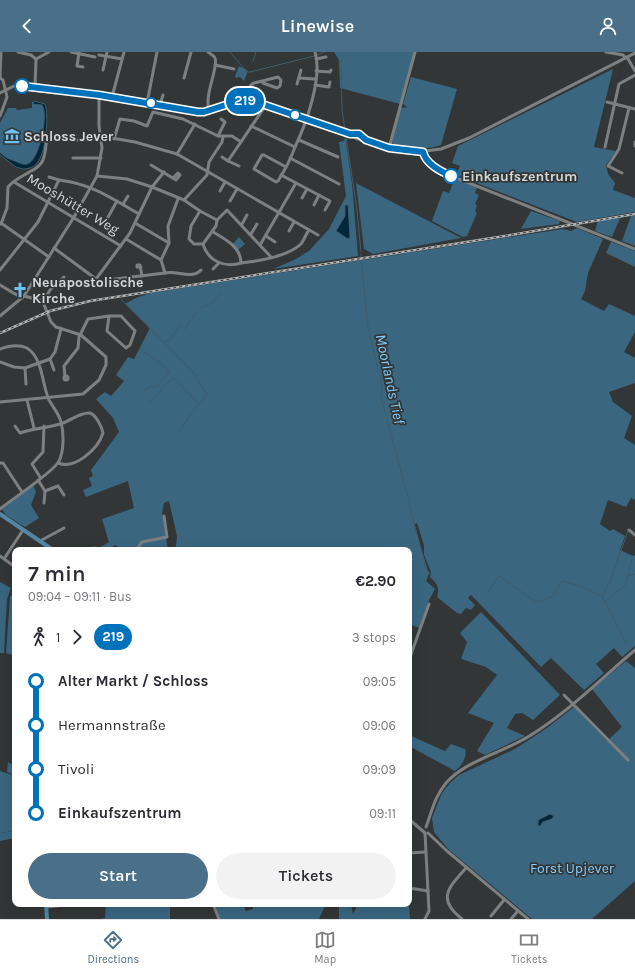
<!DOCTYPE html>
<meta charset="utf-8">
<style>
body{margin:0;font-family:Karla,sans-serif;background:#f2f2f3;color:#2b2b33;height:100vh;display:flex;flex-direction:column;font-size:15px;white-space:nowrap}
*{box-sizing:border-box;margin:0}
p{font-size:13px;color:#7c7c81}
.icon{flex:none;width:22px;height:22px;fill:none;stroke:currentColor;stroke-width:2;stroke-linecap:round;stroke-linejoin:round}
.map{position:relative;flex:1;overflow:hidden}
.details{position:absolute;left:12px;top:495px;width:400px;height:360px;display:flex;flex-direction:column;background:#fff;border-radius:8px;box-shadow:0 4px 16px #0002}
.details>*{flex:none}
.badge{padding:0 8px;border-radius:13px;font-size:14px;line-height:26px}
.map>.badge{position:absolute;translate:-50% -50%;box-shadow:0 0 0 2px #fff}
.legs{display:flex;align-items:center;gap:6px;height:44px;padding:0 16px;font-size:13px}
.legs p{margin-inline-start:auto}
.overview{display:flex;align-items:center;justify-content:space-between;height:68px;padding:0 16px}
h1{font-size:22px;font-weight:600;line-height:30px}
.primary-button{display:flex;gap:8px;margin-top:auto;padding:8px 16px}
.primary-button a{flex:1;height:46px;border-radius:24px;background:#496f89;color:#fff;font-size:16px;font-weight:600;line-height:46px;text-align:center}
.primary-button a+a{background:#f2f2f3;color:#2b2b33}
ul{padding:0 16px;list-style:none}
li{display:flex;align-items:center;gap:14px;height:44px;font-size:15px}
li i{display:grid;place-items:center;width:6px;height:100%;margin:0 5px;background:currentColor}
li i::after{content:'';width:10px;height:10px;margin:-5px;border:3px solid;border-radius:50%;background:#fff}
li p{margin-inline-start:auto}
li:first-child i{background:linear-gradient(#0000 50%,currentColor 0)}
li:last-child i{background:linear-gradient(currentColor 50%,#0000 0)}
header{display:flex;justify-content:space-between;align-items:center;height:52px;padding:0 16px;background:#496f89;color:#fff;font-size:18px;font-weight:600}
.tabs{display:flex;justify-content:space-around;align-items:center;height:56px;border-top:1px solid #e1e1e2;background:#fff;font-size:11px;color:#7c7c81}
.tabs a{display:grid;justify-items:center;gap:2px}
.tabs .current{color:#496f89}
.map>svg:first-child{display:block}
.green{fill:#3a6680}
.water{fill:#00273a;stroke:#405c69}
.lines{fill:none;stroke-linecap:round;stroke-linejoin:round}
.stream{stroke:#405c69;stroke-width:1}
.minor{stroke:#7d8081;stroke-width:3}
.major{stroke:#5287a3;stroke-width:4}
.rail-casing{stroke:#b1b3b4;stroke-width:2.5}
.rail{stroke:#333637;stroke-width:1;stroke-dasharray:3;stroke-linecap:butt}
.line-1-casing{stroke:#fff;stroke-width:9}
.line-1{stroke:#0072bc;stroke-width:6}
.stop-1-dot{fill:#fff;stroke:#0072bc;stroke-width:2}
.labels{text-anchor:middle;dominant-baseline:central;stroke-width:3.5;stroke-linejoin:round;paint-order:stroke}
.poi-label{font-size:14px;font-weight:bold;fill:#d5d7d8;stroke:#333637;text-anchor:start}
.stop-label{font-size:14px;font-weight:bold;fill:#d5d7d8;stroke:#333637;text-anchor:start}
.street-label{font-size:14px;fill:#d5d7d8;stroke:#333637}
.park-label{font-size:14px;fill:#82cffd;stroke:#333637}
.water-label{font-size:15px;font-style:italic;fill:#7fccfa;stroke:#333637}
</style>
<header><svg class="icon" aria-label="back" viewBox="0 0 24 24"><path d="M15 5l-7 7 7 7"/></svg>Linewise<svg class="icon" aria-label="person" viewBox="0 0 24 24"><circle cx="12" cy="8" r="4"/><path d="M4 21q1-7 8-7t8 7"/></svg></header>
<div class="map">
<svg width="635" height="867" viewBox="0 0 635 867">
<rect width="100%" height="100%" fill="#333637"/>
<g class="green">
<polygon points="334,0 415,0 400,52 340,36 339,8"/>
<polygon points="239,14 248,19 244,29 240,25 236,26 235,24"/>
<polygon points="613,17 594,95 616,99 606,113 608,122 615,131 613,138 635,146 635,160 577,170 456,123 460,114 452,111 458,94"/>
<path d="M411,25L457,37L441,93C430,97 402,100 393,92L392,89L401,56L407,55L403,52Z"/>
<polygon points="32,50 41,51 46,54 46,68 38,106 27,115 17,113 0,102 0,71 8,56 16,56 17,58 32,56"/>
<polygon points="345,83 352,132 358,204 273,217 294,208 309,199 329,177 346,144 339,90 344,89"/>
<polygon points="455,126 477,135 475,141 479,143 475,152 477,153 475,159 477,161 467,184 463,185 432,169 443,139 449,141"/>
<polygon points="356,131 461,186 373,202 364,197"/>
<polygon points="531,159 560,169 559,172 521,177"/>
<polygon points="631,164 635,164 635,194 622,189"/>
<polygon points="620,166 612,185 595,179 598,168"/>
<path d="M577,176L603,187L588,221L585,239L581,247L604,259L609,252L635,264V280L624,300L635,306V331L609,340L613,350L632,364L624,386L635,393V448L631,446L626,455L608,448L600,472L610,479L613,477L625,484L620,498L633,504L635,503V594L622,605L614,596L596,612L604,621L584,638L551,606L541,615L471,543L468,546L475,553L471,558L466,556L461,562L457,561L437,545C440,535 437,532 430,525L431,520L424,503V493L417,471L414,473L429,522L426,529L435,537L429,548L419,576L409,572V498H171L176,494L177,484L169,449L164,451L162,461L168,498H121L116,493L104,498H95L109,490L102,467L134,456L128,429L86,445L83,438L92,434L89,426L93,424L91,418L119,380L113,366L96,347L105,340L111,344L124,329L116,323L128,305L134,307L150,276L125,252L136,246L150,241L562,177L571,179Z"/>
<polygon points="239,185 245,192 238,198 233,192"/>
<polygon points="611,190 635,199 635,215 606,201"/>
<polygon points="33,433 36,440 31,453 39,466 25,475 6,463 1,456"/>
<polygon points="0,530 11,536 7,547 4,601 0,601"/>
<polygon points="13,537 15,537 15,604 6,601 10,545 14,541"/>
<polygon points="481,560 560,643 533,668 522,661 515,662 507,676 525,684 485,703 477,699 494,671 468,661 497,623 486,615 461,607 467,590 460,581"/>
<polygon points="626,609 635,616 635,829 592,867 532,867 448,797 434,780 432,766 442,741 450,731 459,723 515,697 547,676 574,655 607,689 622,675 592,637"/>
<path d="M411,684L445,699L451,692L465,697C468,704 461,715 455,719L409,694Z"/>
<polygon points="8,710 15,714 15,723 7,720"/>
<polygon points="0,719 15,724 15,779 0,781"/>
<polygon points="15,779 15,786 0,789 0,781"/>
<polygon points="106,852 170,852 170,867 100,867 105,866"/>
<polygon points="226,852 242,852 246,859 253,857 253,852 326,852 319,867 220,867 216,855"/>
<polygon points="339,852 351,852 353,862 358,852 404,852 409,854 410,867 339,867"/>
</g>
<g class="water">
<path d="M34,49L45,52C49,63 46,98 39,108C36,114 30,117 23,117L16,115L0,103V100C4,105 9,107 15,109C19,111 24,113 27,112C39,110 49,62 42,53L33,52Z"/>
<polygon points="345,153 348,153 350,186 348,187 336,179 345,164"/>
<polygon points="550,762 554,764 552,767 543,770 540,774 538,774 538,768"/>
</g>
<g class="lines">
<g class="stream">
<polyline points="230,0 247,20 250,20 314,4"/>
<polyline points="317,3 324,0"/>
<polyline points="341,8 342,58 357,158 361,200"/>
<polyline points="253,9 256,0"/>
<polyline points="361,202 361,205"/>
<polyline points="361,207 368,275 382,334 381,345 409,449"/>
<polyline points="121,247 193,320 207,343 193,359"/>
<polyline points="201,256 212,251 220,241"/>
<polyline points="165,290 170,288 180,273 185,277 198,258"/>
<polyline points="141,298 163,313 169,320 157,334 151,334 143,339"/>
<polyline points="149,351 173,325 197,350"/>
<polyline points="180,378 192,361"/>
<polyline points="409,452 426,516 430,522"/>
<polyline points="628,524 635,522"/>
<polyline points="489,539 499,524 536,550 552,545 562,529 580,534 602,544 627,593"/>
<polyline points="603,544 611,527 628,479"/>
<polyline points="605,550 625,533 632,507"/>
</g>
<g class="minor">
<polyline points="18,0 31,3 36,7"/>
<polyline points="71,0 95,5"/>
<path d="M208,0C210,2 214,3 215,6C219,15 204,42 209,58"/>
<polyline points="606,0 623,3 626,6"/>
<polyline points="79,1 77,14 83,15"/>
<polyline points="99,3 122,7"/>
<polyline points="627,5 635,19"/>
<polyline points="36,7 49,0"/>
<polyline points="316,7 326,5"/>
<polyline points="215,13 234,17"/>
<polyline points="103,18 107,0"/>
<polyline points="316,19 330,20 331,18"/>
<polyline points="0,26 3,28 7,45 0,64"/>
<polyline points="0,26 1,0"/>
<polyline points="184,26 191,0"/>
<polyline points="299,26 315,27"/>
<polyline points="297,32 301,18"/>
<polyline points="315,33 329,35 330,30"/>
<polyline points="35,35 36,7"/>
<polyline points="0,41 14,34 26,34 99,43 198,60 204,60 238,49 256,50 349,82 357,87 366,88"/>
<polyline points="112,45 124,0"/>
<path d="M248,49C249,42 247,34 254,31L278,25L281,28L280,34L277,36L263,31L262,29"/>
<polyline points="607,50 635,57"/>
<polyline points="147,51 157,0"/>
<polyline points="160,53 163,43"/>
<path d="M251,74L295,95C306,72 323,25 315,0"/>
<polyline points="352,82 359,82 366,88 389,96 418,100 441,97 469,86 635,1"/>
<polyline points="100,84 135,90 177,102 318,183"/>
<polyline points="218,84 225,70 221,67"/>
<polyline points="114,87 120,67 134,69 147,74 153,60 183,67 218,84 232,84 241,90"/>
<polyline points="299,88 338,105"/>
<polyline points="635,90 635,94"/>
<polyline points="605,95 619,32 635,23"/>
<polyline points="389,96 415,0"/>
<polyline points="423,100 433,114 444,121 635,197"/>
<polyline points="177,102 195,72"/>
<polyline points="222,105 228,109"/>
<polyline points="73,106 101,106"/>
<polyline points="290,106 339,132"/>
<polyline points="151,113 176,128 180,123 178,121 173,126"/>
<polyline points="239,114 228,109 266,53"/>
<path d="M286,115L264,103H262L254,117L276,130L278,129L285,117C289,110 292,103 295,95"/>
<polyline points="622,121 608,114 619,97 629,56"/>
<polyline points="281,123 330,149 325,158"/>
<polyline points="97,124 127,127 152,135 184,148 200,159 217,168"/>
<polyline points="49,125 59,128"/>
<polyline points="14,130 121,194"/>
<polyline points="220,139 225,130"/>
<polyline points="302,146 307,137"/>
<path d="M178,147L168,174L169,191L161,208L165,221C177,218 192,228 201,218"/>
<polyline points="184,148 207,123 209,110 222,90 223,85"/>
<polyline points="230,149 237,137"/>
<polyline points="123,152 128,144"/>
<polyline points="314,153 319,143"/>
<polyline points="200,159 191,174 189,187 194,192 203,192"/>
<polyline points="107,167 117,149"/>
<polyline points="217,168 227,158 271,205"/>
<polyline points="1,171 49,205"/>
<polyline points="135,171 169,191"/>
<path d="M1,172L7,156L8,135C17,123 38,120 43,108C46,101 46,91 47,83L76,88L101,87"/>
<polyline points="242,172 247,163"/>
<polyline points="289,179 294,170"/>
<path d="M213,180C225,187 241,195 241,211C224,216 208,209 203,192L216,174L217,168"/>
<polyline points="251,182 257,172"/>
<polyline points="266,184 275,190"/>
<polyline points="126,187 161,208"/>
<polyline points="260,193 296,131"/>
<polyline points="54,196 96,227 130,181 152,135 164,120"/>
<path d="M241,211C259,209 287,205 301,192C304,188 306,182 309,178"/>
<polyline points="141,215 137,215 137,213 140,213 142,224"/>
<polyline points="213,217 219,211"/>
<path d="M0,218L38,170L59,128C92,132 111,146 139,162"/>
<polyline points="115,227 165,221"/>
<polyline points="0,233 22,246"/>
<polyline points="24,244 40,248 43,250"/>
<polyline points="43,250 50,238 64,225"/>
<polyline points="0,264 24,244 74,165 97,124 102,96 99,74 99,43"/>
<path d="M0,297C8,294 18,292 27,296C43,306 42,333 49,348C53,355 59,362 61,370C64,381 64,399 59,409C55,419 11,448 0,457"/>
<polyline points="50,307 54,318"/>
<polyline points="0,310 14,315 25,316 50,307 55,300 61,277"/>
<polyline points="25,316 26,332"/>
<circle cx="66" cy="326" r="2"/>
<polyline points="65,325 64,314 78,296 79,285 88,267 109,264 107,279 126,296 130,293 135,279 121,264 109,264"/>
<polyline points="27,348 34,376"/>
<polyline points="0,350 83,342 99,328 106,313 106,305 81,283 56,275 51,270 43,250"/>
<path d="M15,374L20,381C34,376 50,376 63,371C71,368 81,360 90,361C96,363 102,375 103,381C98,397 75,418 58,411"/>
<polyline points="0,411 3,411 22,440"/>
<polyline points="40,425 32,412 43,400 44,374"/>
<polyline points="38,428 45,439 58,434 64,443"/>
<polyline points="44,451 45,439"/>
<polyline points="629,478 635,483"/>
<polyline points="40,489 64,476"/>
<polyline points="91,498 94,496"/>
<polyline points="136,498 142,490 167,485 164,464"/>
<polyline points="0,504 15,515"/>
<polyline points="4,507 23,478"/>
<polyline points="409,608 429,552"/>
<polyline points="564,643 628,708"/>
<polyline points="409,767 425,781"/>
<path d="M426,775C432,759 435,744 446,731C466,708 505,700 531,683C569,659 601,627 635,598"/>
<polyline points="425,781 429,859 425,867"/>
<polyline points="428,781 447,799 528,867"/>
<polyline points="409,801 425,800"/>
<polyline points="409,836 428,839"/>
<polyline points="213,852 219,867"/>
<polyline points="47,855 75,852"/>
<polyline points="491,864 504,848"/>
<path d="M462,867C436,847 449,835 466,816"/>
<polyline points="511,867 518,859"/>
</g>
<g class="major">
<polyline points="0,462 53,498"/>
<polyline points="46,852 47,867"/>
</g>
<defs>
<polyline id="rail" points="0,281 50,259 90,249 505,184 635,162"/>
</defs>
<use href="#rail" class="rail-casing"/>
<use href="#rail" class="rail"/>
</g>
<g class="lines">
<defs>
<path id="line-1" d="M22,34L99,43L198,60H204L238,49L256,50L350,82H359L366,88L389,96L423,100C426,112 440,119 451,124"/>
</defs>
<use href="#line-1" class="line-1-casing"/>
<use href="#line-1" class="line-1"/>
</g>
<defs>
<symbol id="museum-bare" viewBox="-9 -9 18 18"><path d="M0-6L6-3V-2H-6V-3ZM-5-1h2V3h-2ZM-1-1h2V3h-2ZM3-1h2V3H3ZM-6 4H6V6H-6Z" fill="#6ec2f3" stroke="#333637" stroke-width="2.5" paint-order="stroke"/></symbol>
<symbol id="church-bare" viewBox="-9 -9 18 18"><path d="M-1.2-6h2.4v3.5h3.3v2.4h-3.3V6h-2.4V-.1h-3.3v-2.4h3.3Z" fill="#6ec2f3" stroke="#333637" stroke-width="2.5" paint-order="stroke"/></symbol>
</defs>
<g fill-rule="evenodd">
<use href="#museum-bare" x="1" y="73" width="22" height="22"/>
<use href="#church-bare" x="9" y="227" width="22" height="22"/>
</g>
<g class="stop-1-dot">
<circle cx="22" cy="34" r="7"/>
<circle cx="151" cy="51" r="5"/>
<circle cx="295" cy="63" r="5"/>
<circle cx="451" cy="124" r="7"/>
</g>
<g class="labels">
<g class="poi-label">
<text x="24" y="84">Schloss Jever</text>
<text x="32" y="230">Neuapostolische<tspan x="32" dy="16">Kirche</tspan></text>
</g>
<g class="stop-label">
<text x="462" y="124">Einkaufszentrum</text>
</g>
<g class="street-label">
<text transform="translate(73 152) rotate(31)">Mooshütter Weg</text>
</g>
<g class="park-label">
<text x="572" y="816">Forst Upjever</text>
</g>
<g class="water-label">
<text transform="translate(390 327) rotate(78)">Moorlands Tief</text>
</g>
</g>
</svg>
<b class="badge" style="left:245px;top:49px;background:#0072bc;color:#fff">219</b>
<section class="details">
<div class="overview"><div><h1>7 min</h1><p>09:04 – 09:11 · Bus</p></div><b>€2.90</b></div>
<div class="legs"><svg class="icon" aria-label="walk" viewBox="0 0 24 24"><circle cx="13" cy="4" r="2"/><path d="M13 8l-2 6 4 7M11 14l-3 7M7 12l3-4h3l4 4"/></svg>1<svg class="icon" aria-label="forward" viewBox="0 0 24 24"><path d="M9 5l7 7-7 7"/></svg><b class="badge" style="background:#0072bc;color:#fff">219</b><p>3 stops</p></div>
<ul>
<li><i style="color:#0072bc"></i><b>Alter Markt / Schloss</b><p>09:05</p></li>
<li><i style="color:#0072bc"></i><span>Hermannstraße</span><p>09:06</p></li>
<li><i style="color:#0072bc"></i><span>Tivoli</span><p>09:09</p></li>
<li><i style="color:#0072bc"></i><b>Einkaufszentrum</b><p>09:11</p></li>
</ul>
<div class="primary-button"><a>Start</a><a>Tickets</a></div>
</section>
</div>
<nav class="tabs">
<a class="current"><svg class="icon" aria-label="directions" viewBox="0 0 24 24"><path d="M12 3l9 9-9 9-9-9zM9 14v-3h6M13 9l2 2-2 2"/></svg>Directions</a>
<a><svg class="icon" aria-label="map" viewBox="0 0 24 24"><path d="M3 6l6-2 6 2 6-2v14l-6 2-6-2-6 2zM9 4v14M15 6v14"/></svg>Map</a>
<a><svg class="icon" aria-label="tickets" viewBox="0 0 24 24"><path d="M3 7h18v10H3zM15 7v10"/></svg>Tickets</a>
</nav>
